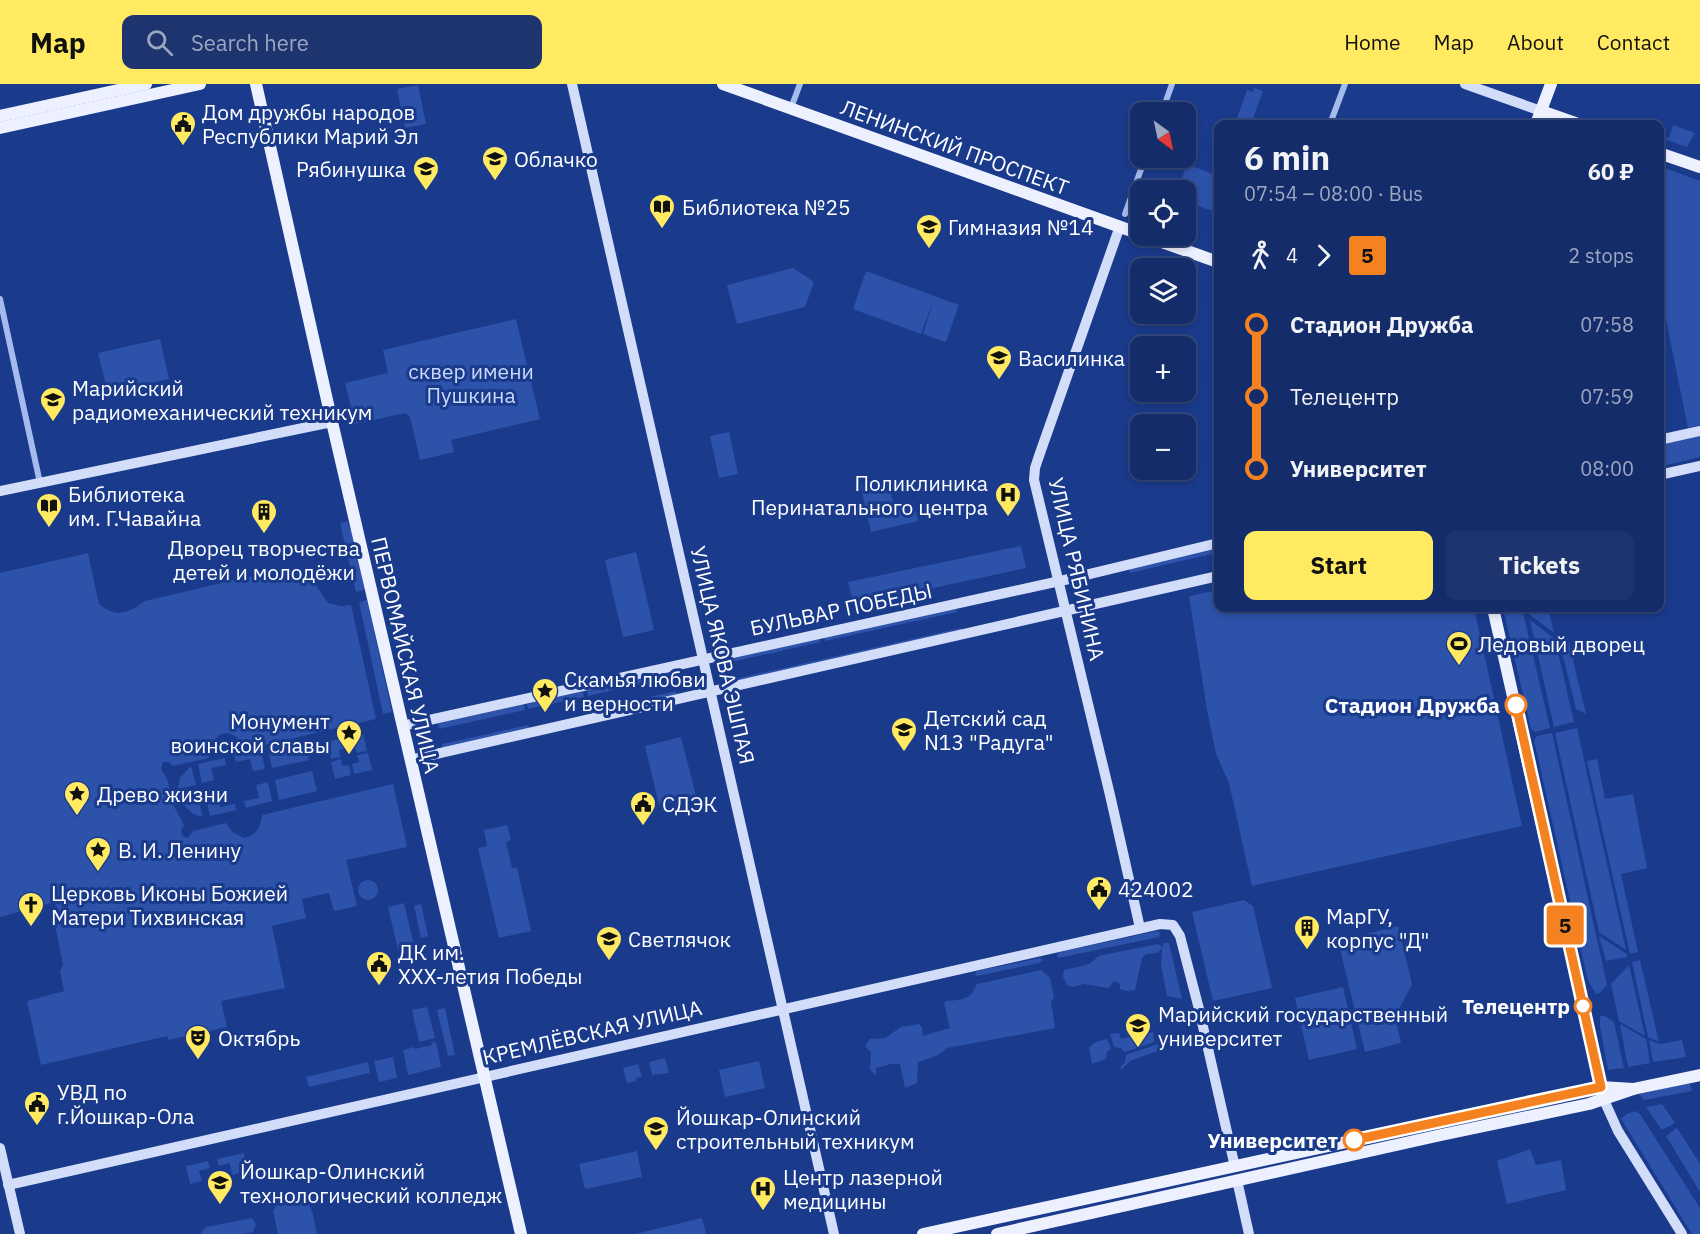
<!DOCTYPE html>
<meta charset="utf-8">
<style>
body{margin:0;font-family:"IBM Plex Sans",sans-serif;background:#1d346f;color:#f1f3f6;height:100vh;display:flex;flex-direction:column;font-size:22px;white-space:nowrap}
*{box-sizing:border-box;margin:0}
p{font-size:20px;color:#9da7c0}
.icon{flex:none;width:33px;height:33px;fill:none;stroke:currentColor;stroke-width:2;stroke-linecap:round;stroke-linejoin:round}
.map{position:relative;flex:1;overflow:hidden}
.panel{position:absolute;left:1214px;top:36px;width:450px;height:492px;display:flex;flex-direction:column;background:#142c69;border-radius:12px;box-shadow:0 3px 9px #0003,0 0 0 2px #33487d}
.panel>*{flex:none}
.badge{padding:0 12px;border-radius:4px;font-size:21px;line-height:39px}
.needle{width:39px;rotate:147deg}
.buttons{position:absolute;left:1130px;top:18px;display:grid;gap:12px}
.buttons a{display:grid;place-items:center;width:66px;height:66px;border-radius:12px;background:#142c69;box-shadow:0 3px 9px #0003,0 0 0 2px #33487d;font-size:30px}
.map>.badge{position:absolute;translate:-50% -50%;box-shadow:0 0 0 3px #fff}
.legs{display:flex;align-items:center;gap:9px;height:66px;padding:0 30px;font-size:20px}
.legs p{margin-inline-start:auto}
.summary{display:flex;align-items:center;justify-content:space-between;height:102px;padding:0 30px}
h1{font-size:33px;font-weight:700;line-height:45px}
.primary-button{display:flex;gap:12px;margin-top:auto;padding:12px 30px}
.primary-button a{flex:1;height:69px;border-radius:12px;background:#ffea62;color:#111;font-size:24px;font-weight:700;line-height:69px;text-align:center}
.primary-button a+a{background:#1d346f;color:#f1f3f6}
ul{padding:0 30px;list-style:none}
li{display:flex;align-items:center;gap:21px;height:72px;font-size:22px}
li i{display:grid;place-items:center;width:9px;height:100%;margin:0 8px;background:currentColor}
li i::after{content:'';width:15px;height:15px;margin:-8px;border:4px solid;border-radius:50%;background:#142c69}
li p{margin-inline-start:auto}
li:first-child i{background:linear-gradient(#0000 50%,currentColor 0)}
li:last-child i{background:linear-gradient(currentColor 50%,#0000 0)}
header{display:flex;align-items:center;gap:36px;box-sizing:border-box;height:84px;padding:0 30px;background:#ffea62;color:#111}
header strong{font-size:28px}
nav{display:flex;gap:33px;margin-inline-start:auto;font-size:21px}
.search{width:420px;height:54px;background:#1d346f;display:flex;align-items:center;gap:15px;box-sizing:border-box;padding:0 21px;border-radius:12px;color:#9da7c0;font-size:22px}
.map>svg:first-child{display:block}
.green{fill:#2d52aa}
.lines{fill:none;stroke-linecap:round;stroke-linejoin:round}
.street{stroke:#a5bbee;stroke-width:6}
.secondary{stroke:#d2ddfa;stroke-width:10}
.primary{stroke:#ecf0ff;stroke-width:12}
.line-1-casing{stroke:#fff;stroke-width:14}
.line-1{stroke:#f58220;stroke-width:9}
.stop-1-dot{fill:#fff;stroke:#f58220;stroke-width:3}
.labels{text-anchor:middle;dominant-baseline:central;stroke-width:6;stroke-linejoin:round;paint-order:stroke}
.poi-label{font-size:21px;fill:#fff;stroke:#1a3a8c;text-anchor:start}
.street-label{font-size:21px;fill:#fff;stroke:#1a3a8c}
.park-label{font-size:21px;fill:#cbd9fa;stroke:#1a3a8c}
.stop-label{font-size:21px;font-weight:bold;fill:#fff;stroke:#1a3a8c;text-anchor:end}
</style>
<header>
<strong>Map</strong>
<div class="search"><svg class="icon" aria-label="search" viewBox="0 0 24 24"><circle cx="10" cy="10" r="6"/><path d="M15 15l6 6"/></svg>Search here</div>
<nav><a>Home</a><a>Map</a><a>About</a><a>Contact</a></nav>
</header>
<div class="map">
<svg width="1700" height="1150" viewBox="0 0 1700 1150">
<rect width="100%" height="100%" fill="#1a3a8c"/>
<g class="green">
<polygon points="418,1 426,40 405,44 397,5"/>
<polygon points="1254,4 1263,7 1251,40 1235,40 1247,6 1253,8"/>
<polygon points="1673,41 1695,49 1687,63 1661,54 1662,52 1669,54"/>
<polygon points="1187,80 1218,92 1218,129 1185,117 1185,106 1178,106"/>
<polygon points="1659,82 1700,97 1700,341 1688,344 1662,216 1659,216"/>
<polygon points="793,184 814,198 805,223 737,240 727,201"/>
<polygon points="866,187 959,221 946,258 923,250 934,215 921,250 853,225"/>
<polygon points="516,235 540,335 451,356 454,368 420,376 410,333 405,329 355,340 345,299 388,289 383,266"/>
<polygon points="160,255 169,295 108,309 98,269"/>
<polygon points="729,348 738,390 719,394 710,352"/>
<polygon points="1700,351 1700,373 1659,383 1659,361"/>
<polygon points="887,393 894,422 913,418 918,437 871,448 860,399"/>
<polygon points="347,437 353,450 364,503 364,506 356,508 340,439"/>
<polygon points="1021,462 1026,484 854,521 848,498"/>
<polygon points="1215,464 1216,469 1130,489 1129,484"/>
<polygon points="636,468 654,546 623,553 605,476"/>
<path d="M88,469L99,520C117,534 127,530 145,517L273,487L287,494L308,490L328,519L341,522L351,521L376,635L247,665C230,640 213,645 209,674L173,682L169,678H163L161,686C172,697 168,711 175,724C178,731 182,735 184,742L181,746L182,752L188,754L193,747L226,739L232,748L244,754C257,751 260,744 262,731L393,700L407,763L346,776L357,822L334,827L329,809L302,815L306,834L272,842L285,904L221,917L227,943L169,956L167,952L41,981L27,917L64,907L60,888L63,880L55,841L62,838L55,818L0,833V489Z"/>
<polygon points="1218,506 1218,524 1474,524 1522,742 1252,802 1229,699 1216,670 1207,626 1189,512"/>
<polygon points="367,516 392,628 383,630 359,518"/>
<polygon points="956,524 957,528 825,557 824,553"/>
<polygon points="1503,524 1522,524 1550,644 1535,648 1531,645"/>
<polygon points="1527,524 1548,524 1554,549 1529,530"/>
<polygon points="1530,536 1555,555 1574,638 1554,643"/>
<polygon points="961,544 962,548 721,603 721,598"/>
<polygon points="820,554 821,558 718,581 717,577"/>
<polygon points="1568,555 1586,630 1576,625 1559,556"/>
<polygon points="670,588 672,593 588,612 587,606"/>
<polygon points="583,607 584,613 528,625 527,620"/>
<polygon points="676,607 677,613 593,632 591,626"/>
<polygon points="524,620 525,626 439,645 438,639"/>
<polygon points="528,641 530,646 443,666 442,660"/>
<polygon points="1577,644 1626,866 1599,848 1555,649"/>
<polygon points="1552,649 1607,901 1600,909 1596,910 1588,897 1534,656 1537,652"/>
<polygon points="363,650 367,667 357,669 355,662 349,663 346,654"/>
<polygon points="681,653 696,712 659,721 645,662"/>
<polygon points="344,654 346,664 339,666 340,673 331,675 327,658"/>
<polygon points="305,657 309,676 272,684 268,665"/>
<polygon points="261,666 265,685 253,687 250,675 236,678 234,672"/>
<polygon points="368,669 372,686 354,690 352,680 359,678 357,671"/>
<polygon points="225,674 226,681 211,684 214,696 202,699 198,680"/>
<polygon points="341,675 342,682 349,681 351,691 335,695 331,678"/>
<polygon points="1597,675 1605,715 1633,710 1647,784 1621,790 1638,868 1630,870 1587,677"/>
<polygon points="191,682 196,701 178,705 180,694"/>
<polygon points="312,687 317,707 279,716 275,696"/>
<polygon points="268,698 272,717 246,724 244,717 259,714 256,701"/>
<polygon points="217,710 220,723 235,720 236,726 210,732 205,712"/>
<polygon points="198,714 203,733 193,730 181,718"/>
<polygon points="507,741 511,756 506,758 512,784 517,783 531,847 499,854 478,764 487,762 484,746"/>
<circle cx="368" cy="806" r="10"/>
<polygon points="1244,816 1253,822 1272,904 1213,917 1192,828"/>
<polygon points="404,819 416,870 400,874 388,823"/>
<polygon points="421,820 428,852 421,854 414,822"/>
<polygon points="1398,842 1412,900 1395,933 1401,959 1365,968 1338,857"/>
<polygon points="1157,847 1160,849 1159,853 1058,874 1057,871 1060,868"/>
<polygon points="1599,852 1627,870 1627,873 1606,877"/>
<path d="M1163,859H1169L1182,915L1167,912L1161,880L1162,864L1158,869L1146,870L1142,874L1135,906L1126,907L1120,905V900L1114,897L1109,904L1084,900L1072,903L1067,901L1063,893L1064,886C1078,882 1088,884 1098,872L1158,860L1163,863Z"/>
<polygon points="1040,874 1043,876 1039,879 977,892 975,890 977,887"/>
<polygon points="1640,876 1659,958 1648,953 1632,878"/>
<polygon points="1629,881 1645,952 1619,937 1611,900"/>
<path d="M1041,886L1050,894L1054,914L1051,917L1055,944L947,964L938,971L918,978L917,999L905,1004L900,980H891L876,984V991L870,986L871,968L865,962L870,955L885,954L901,943L919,940L922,943L923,952L950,944L944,919L946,917C964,915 969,917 977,900Z"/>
<polygon points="1343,903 1357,965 1309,976 1295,914"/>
<polygon points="427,923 435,954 419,958 412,926"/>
<polygon points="445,924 455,971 448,972 437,926"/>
<polygon points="1600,932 1605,932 1614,938 1624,984 1608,986 1600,943"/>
<polygon points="1620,940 1646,955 1650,979 1628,983"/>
<polygon points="1153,948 1154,958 1125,968 1120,964 1114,963 1110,950 1119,949 1121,955"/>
<polygon points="1107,955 1111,964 1107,968 1106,975 1092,980 1089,963 1096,958"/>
<polygon points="1649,956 1660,960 1682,956 1686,973 1653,978"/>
<polygon points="436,958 441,983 408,991 403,966 413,963 415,965 432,961 431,959"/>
<polygon points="1158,960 1160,966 1130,977 1121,986 1121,982 1125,979 1126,971"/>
<polygon points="393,973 397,994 379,998 374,977"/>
<polygon points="665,974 669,989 652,991 649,978"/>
<polygon points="759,977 765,1004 725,1013 719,986"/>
<polygon points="368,978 370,989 309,1003 306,993"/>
<polygon points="638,980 642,993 636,994 636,997 627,999 623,984"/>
<polygon points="1690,999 1692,1007 1644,1016 1639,1010"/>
<polygon points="1662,1020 1675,1039 1662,1046 1646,1023"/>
<polygon points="1635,1027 1640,1030 1700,1124 1700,1150 1692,1150 1621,1035 1627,1030"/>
<polygon points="1677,1044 1700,1080 1700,1108 1666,1052"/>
<polygon points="1530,1065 1536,1081 1561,1076 1566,1106 1507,1120 1497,1077"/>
<polygon points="637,1067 642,1093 585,1105 579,1080"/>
<polygon points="244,1069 247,1087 232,1091 230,1079 219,1082 217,1075"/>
<polygon points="208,1077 210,1084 199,1087 202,1097 190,1100 186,1082"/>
<path d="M290,1112C313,1111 313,1132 317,1150H278L273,1127L279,1117Z"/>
<polygon points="252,1134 256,1140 253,1148 243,1150 200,1150 206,1143"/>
<polygon points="702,1134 706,1150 635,1150"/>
</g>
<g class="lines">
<g class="street">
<polyline points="791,24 800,0"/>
<polyline points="1162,28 1172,0"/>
<polyline points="1330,40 1345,0"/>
<polyline points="1125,130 1145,74"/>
<polyline points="0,215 40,399"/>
</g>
<g class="secondary">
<polyline points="572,0 834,1150"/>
<polyline points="1465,0 1541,27"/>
<polyline points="1120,142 1039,372 1035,384 1034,396 1110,711 1140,844"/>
<polyline points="1659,356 1700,347"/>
<polyline points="1659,391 1700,382"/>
<polyline points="0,407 332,338"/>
<polyline points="402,642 1069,495 1218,459"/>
<polyline points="410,676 1218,492"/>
<polyline points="1604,1016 1618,1047 1682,1150"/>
<polyline points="0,1064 20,1150"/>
<polyline points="1237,1096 1249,1150"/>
<polyline points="8,1101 1160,840 1173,841 1180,852 1199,925 1235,1083"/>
</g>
<g class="primary">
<polyline points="256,0 332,338 521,1150"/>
<polyline points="723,0 1140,150"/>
<polyline points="1541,27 1578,40"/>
<polyline points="0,32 146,0"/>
<polyline points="1536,40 1551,0"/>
<polyline points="0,44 200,0"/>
<polyline points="1659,69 1700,83"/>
<polyline points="1145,152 1218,178"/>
<polyline points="1493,524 1603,1011"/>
<polyline points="923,1150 1585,1006 1601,1003 1633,1005"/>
<polyline points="997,1150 1441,1051 1589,1020 1633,1005 1700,991"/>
</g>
</g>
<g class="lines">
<defs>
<polyline id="line-1" points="1354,1056 1601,1003 1516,621"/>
</defs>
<use href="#line-1" class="line-1-casing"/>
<use href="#line-1" class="line-1"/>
</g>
<defs>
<symbol id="civic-pin" viewBox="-11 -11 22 30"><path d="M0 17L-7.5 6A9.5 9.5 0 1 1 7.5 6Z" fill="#ffea62" stroke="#1a3a8c"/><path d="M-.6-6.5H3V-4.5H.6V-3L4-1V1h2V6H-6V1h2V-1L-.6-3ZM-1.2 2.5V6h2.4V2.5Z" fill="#111"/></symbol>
<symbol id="school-pin" viewBox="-11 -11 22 30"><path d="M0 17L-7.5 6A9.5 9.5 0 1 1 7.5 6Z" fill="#ffea62" stroke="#1a3a8c"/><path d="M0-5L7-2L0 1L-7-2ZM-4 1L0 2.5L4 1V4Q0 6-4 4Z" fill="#111"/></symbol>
<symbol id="library-pin" viewBox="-11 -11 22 30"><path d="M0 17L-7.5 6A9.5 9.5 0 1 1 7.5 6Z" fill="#ffea62" stroke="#1a3a8c"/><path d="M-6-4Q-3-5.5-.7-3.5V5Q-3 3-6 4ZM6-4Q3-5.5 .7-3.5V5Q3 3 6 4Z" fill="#111"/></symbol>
<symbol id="university-pin" viewBox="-11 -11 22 30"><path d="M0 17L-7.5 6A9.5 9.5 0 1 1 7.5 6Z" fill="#ffea62" stroke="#1a3a8c"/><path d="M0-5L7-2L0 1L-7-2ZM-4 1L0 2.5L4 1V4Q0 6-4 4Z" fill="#111"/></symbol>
<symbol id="hospital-pin" viewBox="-11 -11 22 30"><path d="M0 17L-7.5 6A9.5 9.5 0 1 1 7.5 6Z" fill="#ffea62" stroke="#1a3a8c"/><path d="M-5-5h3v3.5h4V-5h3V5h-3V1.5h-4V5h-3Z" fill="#111"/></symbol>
<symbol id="building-pin" viewBox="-11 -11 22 30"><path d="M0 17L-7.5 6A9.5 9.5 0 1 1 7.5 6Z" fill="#ffea62" stroke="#1a3a8c"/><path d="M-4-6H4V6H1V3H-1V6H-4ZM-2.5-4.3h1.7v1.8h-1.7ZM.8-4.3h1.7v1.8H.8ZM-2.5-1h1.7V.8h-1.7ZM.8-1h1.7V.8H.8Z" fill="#111"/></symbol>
<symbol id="stadium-pin" viewBox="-11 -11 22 30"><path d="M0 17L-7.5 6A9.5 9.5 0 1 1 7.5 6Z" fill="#ffea62" stroke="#1a3a8c"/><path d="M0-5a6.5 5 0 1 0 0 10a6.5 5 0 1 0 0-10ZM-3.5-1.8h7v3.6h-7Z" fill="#111"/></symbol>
<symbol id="sight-pin" viewBox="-11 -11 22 30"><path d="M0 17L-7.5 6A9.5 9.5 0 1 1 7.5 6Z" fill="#ffea62" stroke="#1a3a8c"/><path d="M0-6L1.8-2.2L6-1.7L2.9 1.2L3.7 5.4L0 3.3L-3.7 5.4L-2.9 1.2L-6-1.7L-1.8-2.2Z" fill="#111"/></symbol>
<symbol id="church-pin" viewBox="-11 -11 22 30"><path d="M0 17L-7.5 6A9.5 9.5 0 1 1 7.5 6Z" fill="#ffea62" stroke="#1a3a8c"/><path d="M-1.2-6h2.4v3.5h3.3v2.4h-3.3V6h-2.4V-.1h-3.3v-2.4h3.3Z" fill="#111"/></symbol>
<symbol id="theatre-pin" viewBox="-11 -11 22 30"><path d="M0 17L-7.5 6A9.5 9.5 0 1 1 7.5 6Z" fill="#ffea62" stroke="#1a3a8c"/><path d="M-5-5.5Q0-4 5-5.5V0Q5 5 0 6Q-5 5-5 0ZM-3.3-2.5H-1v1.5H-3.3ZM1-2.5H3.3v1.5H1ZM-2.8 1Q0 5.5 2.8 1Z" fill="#111"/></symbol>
</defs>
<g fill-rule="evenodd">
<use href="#civic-pin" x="168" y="25" width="30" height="40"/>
<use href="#school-pin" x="480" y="60" width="30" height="40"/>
<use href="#school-pin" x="411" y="70" width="30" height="40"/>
<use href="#library-pin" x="647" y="108" width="30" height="40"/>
<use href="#school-pin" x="914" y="128" width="30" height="40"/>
<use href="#school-pin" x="984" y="259" width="30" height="40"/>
<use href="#university-pin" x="38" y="301" width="30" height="40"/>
<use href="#hospital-pin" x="993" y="396" width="30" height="40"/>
<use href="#library-pin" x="34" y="407" width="30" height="40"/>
<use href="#building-pin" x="249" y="413" width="30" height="40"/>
<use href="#stadium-pin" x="1444" y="545" width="30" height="40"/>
<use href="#sight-pin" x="530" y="592" width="30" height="40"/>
<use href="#school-pin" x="889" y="631" width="30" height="40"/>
<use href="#sight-pin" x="334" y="634" width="30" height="40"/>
<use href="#sight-pin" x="62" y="695" width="30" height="40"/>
<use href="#civic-pin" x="628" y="705" width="30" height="40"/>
<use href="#sight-pin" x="83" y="751" width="30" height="40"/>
<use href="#civic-pin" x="1084" y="790" width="30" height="40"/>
<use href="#church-pin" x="16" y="806" width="30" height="40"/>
<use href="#building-pin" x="1292" y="829" width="30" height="40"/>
<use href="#school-pin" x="594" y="840" width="30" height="40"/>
<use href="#civic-pin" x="364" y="865" width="30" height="40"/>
<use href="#university-pin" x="1123" y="927" width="30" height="40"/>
<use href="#theatre-pin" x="183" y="939" width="30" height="40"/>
<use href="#civic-pin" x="22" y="1005" width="30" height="40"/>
<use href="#university-pin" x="641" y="1030" width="30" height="40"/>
<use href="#university-pin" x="205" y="1084" width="30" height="40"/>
<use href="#hospital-pin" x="748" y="1090" width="30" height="40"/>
</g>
<g class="stop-1-dot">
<circle cx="1516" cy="621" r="10"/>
<circle cx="1583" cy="922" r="8"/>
<circle cx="1354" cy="1056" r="10"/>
</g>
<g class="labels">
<g class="poi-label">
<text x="202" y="28">Дом дружбы народов<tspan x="202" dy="24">Республики Марий Эл</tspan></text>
<text x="514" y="75">Облачко</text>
<text x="406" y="85" text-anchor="end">Рябинушка</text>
<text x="682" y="123">Библиотека №25</text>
<text x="948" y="143">Гимназия №14</text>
<text x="1018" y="274">Василинка</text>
<text x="72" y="304">Марийский<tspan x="72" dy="24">радиомеханический техникум</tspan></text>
<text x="988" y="399" text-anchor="end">Поликлиника<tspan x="988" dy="24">Перинатального центра</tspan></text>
<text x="68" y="410">Библиотека<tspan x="68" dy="24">им. Г.Чавайна</tspan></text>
<text x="264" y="464" text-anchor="middle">Дворец творчества<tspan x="264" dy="24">детей и молодёжи</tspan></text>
<text x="1478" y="560">Ледовый дворец</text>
<text x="564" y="595">Скамья любви<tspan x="564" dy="24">и верности</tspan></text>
<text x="924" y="634">Детский сад<tspan x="924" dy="24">N13 "Радуга"</tspan></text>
<text x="330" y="637" text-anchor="end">Монумент<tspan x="330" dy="24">воинской славы</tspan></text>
<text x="97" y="710">Древо жизни</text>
<text x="662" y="720">СДЭК</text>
<text x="118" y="766">В. И. Ленину</text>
<text x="1118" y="805">424002</text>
<text x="51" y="809">Церковь Иконы Божией<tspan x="51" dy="24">Матери Тихвинская</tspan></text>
<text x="1326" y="832">МарГУ,<tspan x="1326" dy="24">корпус "Д"</tspan></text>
<text x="628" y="855">Светлячок</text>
<text x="398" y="868">ДК им.<tspan x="398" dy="24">ХХХ-летия Победы</tspan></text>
<text x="1158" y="930">Марийский государственный<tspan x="1158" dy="24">университет</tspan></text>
<text x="218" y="954">Октябрь</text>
<text x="57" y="1008">УВД по<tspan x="57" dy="24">г.Йошкар-Ола</tspan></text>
<text x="676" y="1033">Йошкар-Олинский<tspan x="676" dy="24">строительный техникум</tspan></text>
<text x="240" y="1087">Йошкар-Олинский<tspan x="240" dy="24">технологический колледж</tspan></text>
<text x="783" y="1093">Центр лазерной<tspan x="783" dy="24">медицины</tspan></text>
</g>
<g class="street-label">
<text transform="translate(955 63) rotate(20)">ЛЕНИНСКИЙ ПРОСПЕКТ</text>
<text transform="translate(1077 485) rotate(77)">УЛИЦА РЯБИНИНА</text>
<text transform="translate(841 525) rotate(-12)">БУЛЬВАР ПОБЕДЫ</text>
<text transform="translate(406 571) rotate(77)">ПЕРВОМАЙСКАЯ УЛИЦА</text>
<text transform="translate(723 571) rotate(77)">УЛИЦА ЯКОВА ЭШПАЯ</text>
<text transform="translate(592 948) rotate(-13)">КРЕМЛЁВСКАЯ УЛИЦА</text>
</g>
<g class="park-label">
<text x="471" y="287">сквер имени<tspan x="471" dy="24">Пушкина</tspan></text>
</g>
<g class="stop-label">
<text x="1500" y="621">Стадион Дружба</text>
<text x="1570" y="922">Телецентр</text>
<text x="1338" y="1056">Университет</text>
</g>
</g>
</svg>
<div class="buttons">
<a><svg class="needle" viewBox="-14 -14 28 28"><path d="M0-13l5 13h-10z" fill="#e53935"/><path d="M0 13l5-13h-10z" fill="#9da7c0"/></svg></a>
<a><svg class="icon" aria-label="locate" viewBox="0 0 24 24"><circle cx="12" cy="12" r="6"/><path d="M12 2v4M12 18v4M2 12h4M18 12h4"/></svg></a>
<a><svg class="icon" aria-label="layers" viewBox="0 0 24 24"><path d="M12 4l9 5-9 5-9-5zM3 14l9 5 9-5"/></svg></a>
<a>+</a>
<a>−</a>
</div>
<b class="badge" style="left:1565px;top:841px;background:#f58220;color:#111">5</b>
<section class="panel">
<div class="summary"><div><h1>6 min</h1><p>07:54 – 08:00 · Bus</p></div><b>60 ₽</b></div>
<div class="legs"><svg class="icon" aria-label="walk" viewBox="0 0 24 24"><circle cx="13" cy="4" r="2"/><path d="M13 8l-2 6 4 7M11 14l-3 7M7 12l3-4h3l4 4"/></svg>4<svg class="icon" aria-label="forward" viewBox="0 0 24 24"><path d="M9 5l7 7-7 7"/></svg><b class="badge" style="background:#f58220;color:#111">5</b><p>2 stops</p></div>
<ul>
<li><i style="color:#f58220"></i><b>Стадион Дружба</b><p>07:58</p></li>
<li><i style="color:#f58220"></i><span>Телецентр</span><p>07:59</p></li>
<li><i style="color:#f58220"></i><b>Университет</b><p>08:00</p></li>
</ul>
<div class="primary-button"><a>Start</a><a>Tickets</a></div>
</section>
</div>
